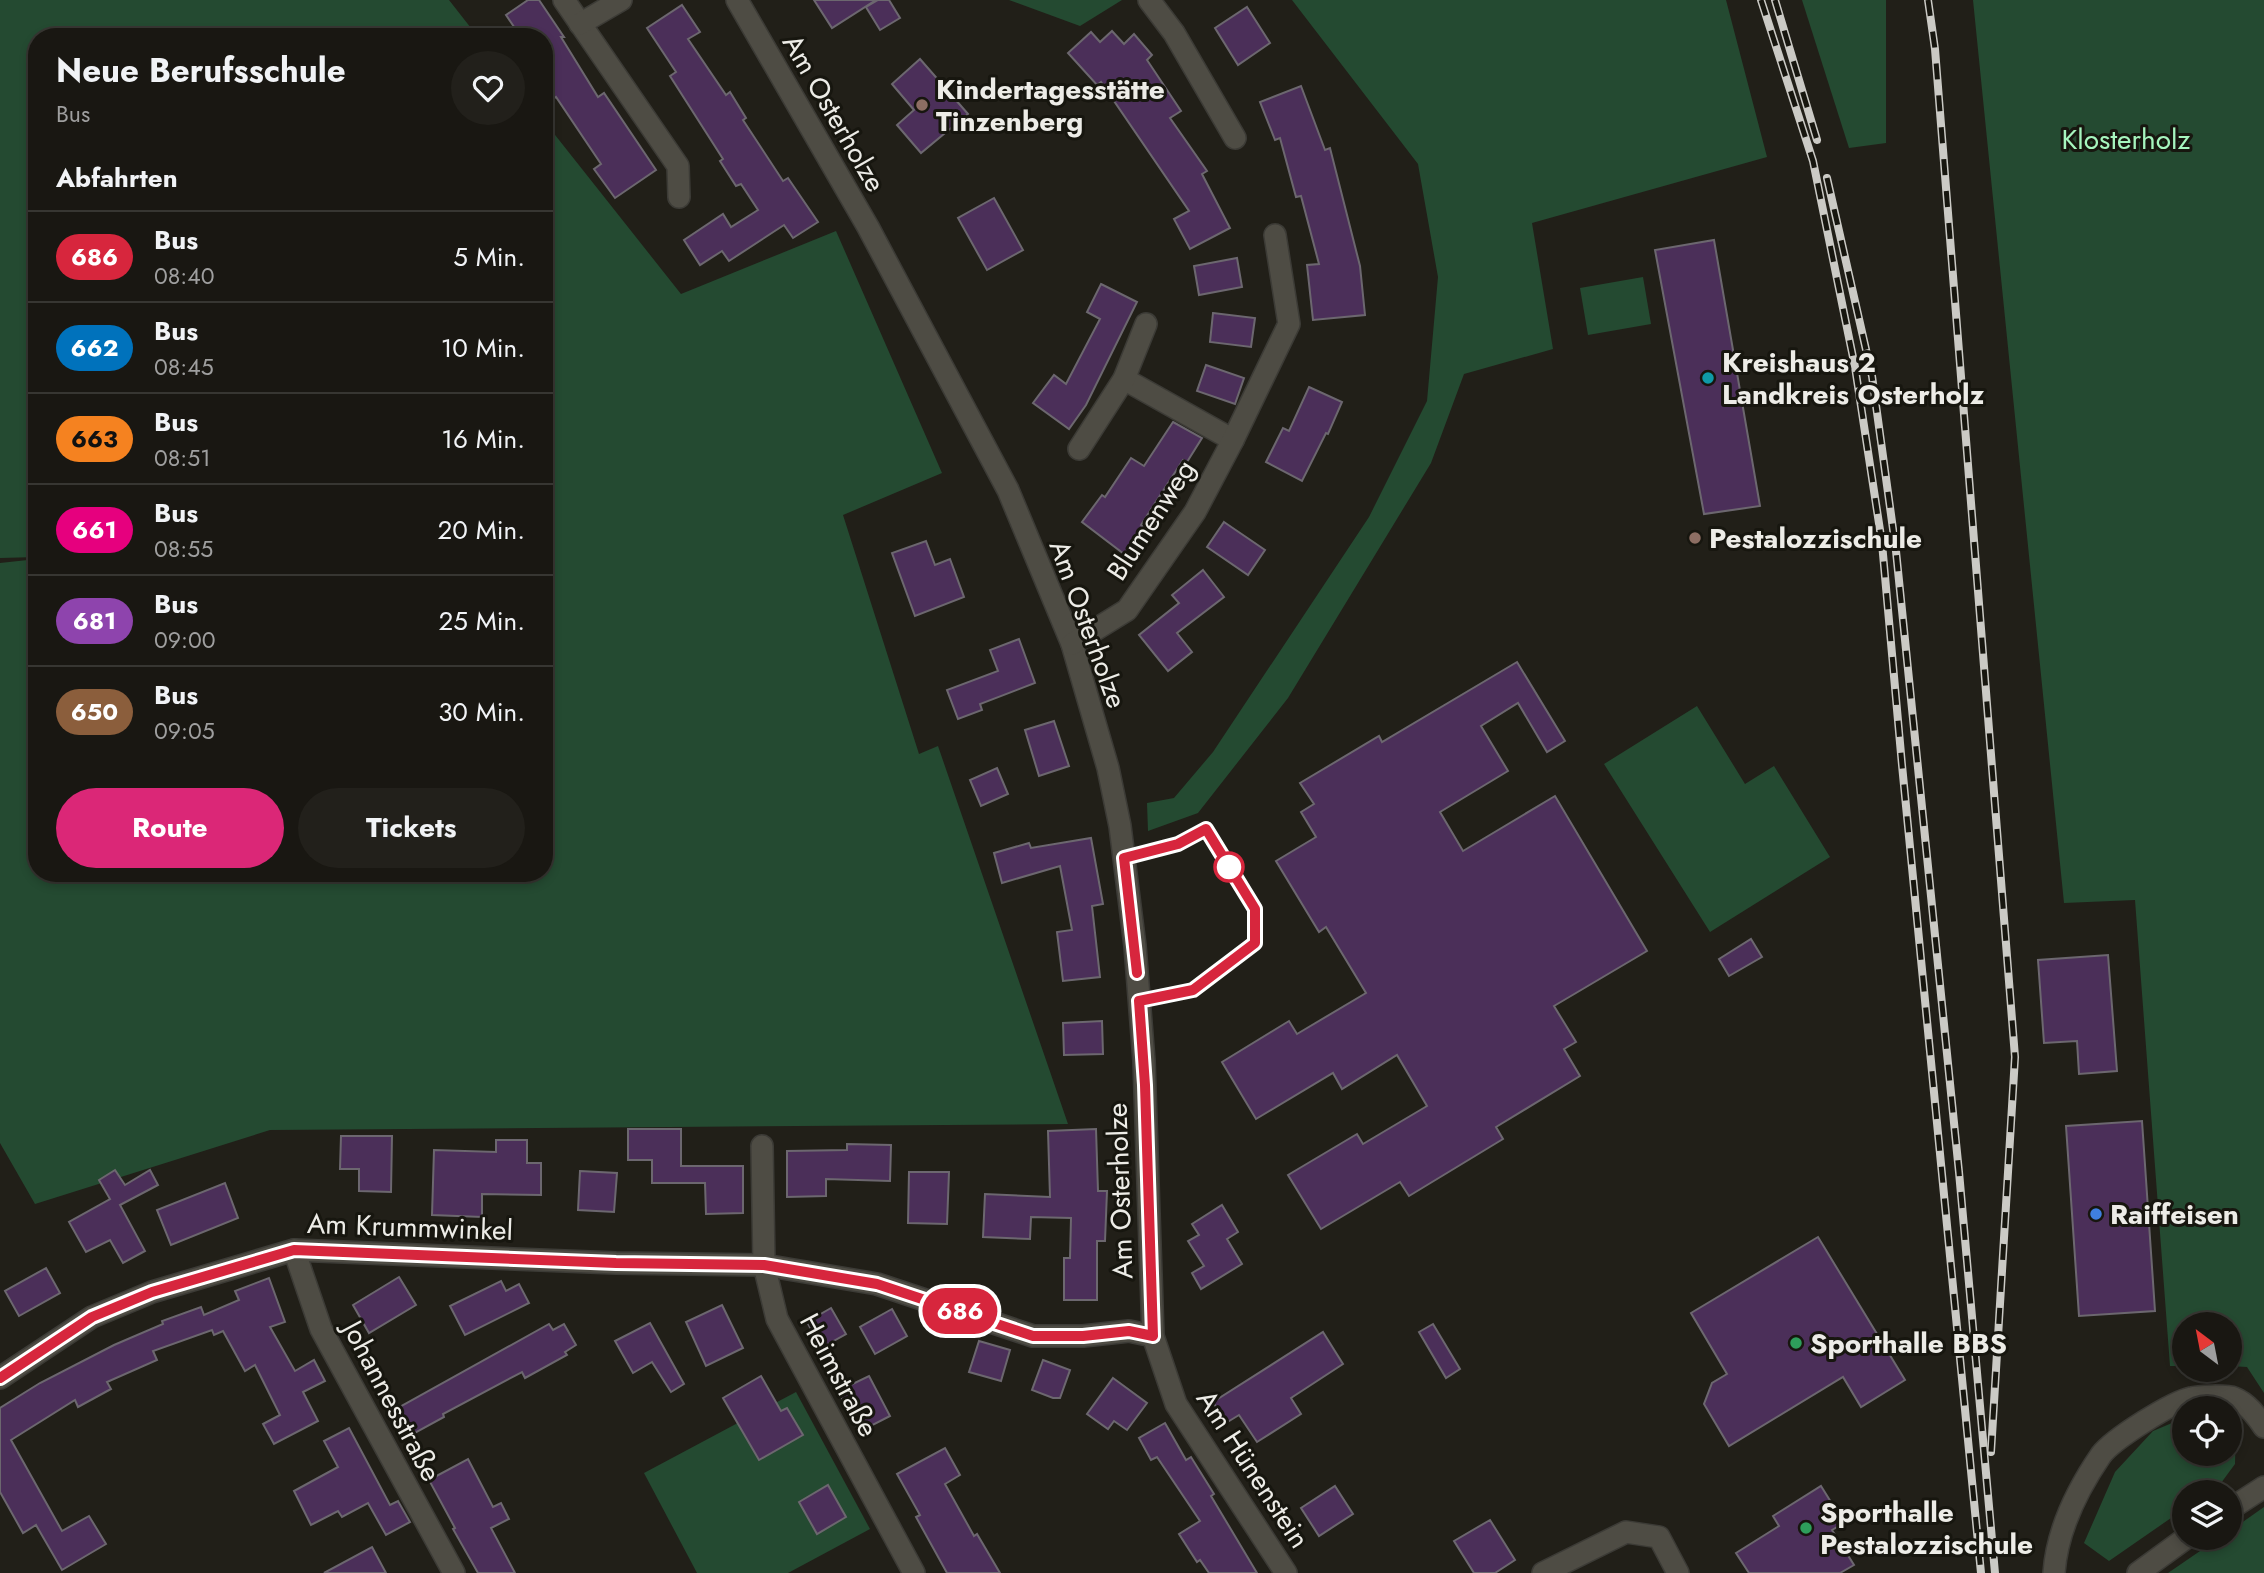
<!DOCTYPE html>
<html lang="de">
<meta charset="utf-8">
<style>
body{margin:0;font-family:Jost,sans-serif;background:#22201b;color:#f1f3f6;height:100vh;display:flex;flex-direction:column;font-size:26px;white-space:nowrap}
*{box-sizing:border-box;margin:0}
p{font-size:23px;color:#9f9f9f}
.icon{flex:none;width:38px;height:38px;fill:none;stroke:currentColor;stroke-width:2;stroke-linecap:round;stroke-linejoin:round}
.map{position:relative;flex:1;overflow:hidden}
.side{position:absolute;left:28px;top:28px;width:525px;height:854px;display:flex;flex-direction:column;background:#191712;border-radius:28px;box-shadow:0 4px 10px #0003,0 0 0 2px #373632}
.side>*{flex:none}
.badge{padding:0 14px;border-radius:23px;font-size:24px;line-height:46px}
.needle{width:46px;rotate:328deg}
.fabs{position:absolute;left:2172px;top:1312px;display:grid;gap:14px}
.fabs a{display:grid;place-items:center;width:70px;height:70px;border-radius:50%;background:#191712;box-shadow:0 4px 10px #0003,0 0 0 2px #373632;font-size:35px}
.map>.badge{position:absolute;translate:-50% -50%;box-shadow:0 0 0 4px #fff}
h2{padding:0 28px;font-size:26px;line-height:63px}
.round{display:grid;place-items:center;flex:none;width:74px;height:74px;border-radius:37px;background:#22201b}
.summary{display:flex;align-items:center;justify-content:space-between;height:119px;padding:0 28px}
h1{font-size:33px;font-weight:700;line-height:52px}
.primary-button{display:flex;gap:14px;margin-top:auto;padding:14px 28px}
.primary-button a{flex:1;height:80px;border-radius:42px;background:#db2777;color:#fff;font-size:28px;font-weight:700;line-height:80px;text-align:center}
.primary-button a+a{background:#22201b;color:#f1f3f6}
ul{padding:0;list-style:none}
li{display:flex;align-items:center;gap:21px;height:91px;padding:0 28px;border-top:2px solid #373632}
li div{flex:1}
li b{display:block;font-size:26px}
li em{font-style:normal}
li .badge{min-width:77px;font-weight:700;text-align:center}
.map>svg:first-child{display:block}
.green{fill:#244a31}
.building{fill:#4b2f59;stroke:#6c676f;stroke-width:2}
.lines{fill:none;stroke-linecap:round;stroke-linejoin:round}
.minor-casing{stroke:#3c3b36;stroke-width:24}
.minor{stroke:#4e4c44;stroke-width:21}
.rail-casing{stroke:#cbcac5;stroke-width:8}
.rail{stroke:#17160f;stroke-width:5;stroke-dasharray:16;stroke-linecap:butt}
.line-casing{stroke:#fff;stroke-width:16}
.line{stroke:#d7263d;stroke-width:10}
.education-dot{fill:#8d6e63;stroke:#17160f;stroke-width:2.5}
.culture-dot{fill:#0f9aa8;stroke:#17160f;stroke-width:2.5}
.stop-dot{fill:#fff;stroke:#d7263d;stroke-width:3.5}
.shop-dot{fill:#3f7fe0;stroke:#17160f;stroke-width:2.5}
.leisure-dot{fill:#2e9e5b;stroke:#17160f;stroke-width:2.5}
.labels{text-anchor:middle;dominant-baseline:central;stroke-width:6;stroke-linejoin:round;paint-order:stroke}
.poi-label{font-size:28px;font-weight:bold;fill:#edece7;stroke:#17160f;text-anchor:start}
.street-label{font-size:28px;fill:#edece7;stroke:#17160f}
.park-label{font-size:28px;fill:#a6f5be;stroke:#17160f}
</style>
<div class="map">
<svg width="2264" height="1573" viewBox="0 0 2264 1573">
<rect width="100%" height="100%" fill="#211f18"/>
<g class="green">
<polygon points="0,0 449,0 478,37 37,37 37,557 0,558"/>
<polygon points="1009,0 1122,0 1080,26"/>
<polygon points="1292,0 1726,0 1767,157 1532,223 1553,349 1464,374 1431,463 1288,698 1198,813 1148,831 1147,803 1174,798 1213,752 1369,517 1427,401 1438,277 1418,164"/>
<polygon points="1802,0 1886,0 1886,143 1849,148"/>
<polygon points="1973,0 2264,0 2264,1393 2247,1367 2230,1366 2230,1325 2184,1325 2184,1366 2170,1366 2135,900 2064,903"/>
<polygon points="544,121 681,294 836,231 942,473 843,515 919,754 938,746 1068,1124 270,1130 35,1204 0,1143 0,563 37,559 37,873 544,873"/>
<polygon points="1643,277 1651,324 1588,335 1580,288"/>
<polygon points="1697,706 1745,784 1774,766 1830,857 1710,932 1604,764"/>
<polygon points="796,1392 870,1529 788,1573 697,1573 644,1473"/>
<polygon points="2230,1414 2236,1422 2235,1464 2221,1483 2207,1493 2184,1493 2184,1509 2109,1561 2084,1543 2115,1472 2153,1431 2184,1418 2184,1454 2230,1454"/>
<polygon points="2264,1507 2264,1573 2168,1573 2219,1538 2230,1538 2230,1531"/>
</g>
<g class="building">
<polygon points="528,0 539,0 564,37 561,37 598,97 604,93 656,170 615,198 594,169 601,164 556,97 544,105 544,37 521,37 506,15"/>
<polygon points="814,0 876,0 832,28"/>
<polygon points="878,0 889,0 900,18 880,30 866,7"/>
<polygon points="682,5 700,32 688,39 726,95 730,92 746,118 743,120 783,181 788,178 818,222 793,238 784,225 729,261 722,251 700,265 684,240 723,214 731,227 758,210 741,184 736,186 720,161 723,159 670,76 676,72 647,28"/>
<polygon points="1247,7 1270,43 1238,65 1215,28"/>
<polygon points="1112,31 1124,44 1134,34 1152,55 1147,60 1181,111 1170,118 1207,171 1202,174 1230,228 1190,249 1174,219 1189,211 1101,82 1097,85 1068,53 1091,32 1100,42"/>
<polygon points="920,59 968,114 921,153 897,125 914,110 892,84"/>
<polygon points="1301,86 1325,150 1330,148 1360,266 1365,315 1313,320 1307,265 1319,264 1301,196 1296,197 1280,138 1275,140 1260,102"/>
<polygon points="994,198 1023,250 987,270 958,218"/>
<polygon points="1714,240 1760,506 1704,514 1655,250"/>
<polygon points="1237,258 1242,287 1199,295 1194,266"/>
<polygon points="1101,284 1137,302 1086,405 1069,429 1033,403 1054,375 1066,384 1100,319 1087,312"/>
<polygon points="1213,313 1255,318 1251,347 1210,342"/>
<polygon points="1206,365 1244,378 1235,404 1197,391"/>
<polygon points="1309,387 1342,402 1328,434 1326,433 1302,481 1266,462 1283,428 1289,431"/>
<polygon points="1173,422 1202,438 1187,462 1183,460 1141,525 1152,534 1132,560 1082,522 1102,495 1105,497 1131,458 1144,466"/>
<polygon points="1224,522 1265,550 1248,575 1207,547"/>
<polygon points="926,541 935,565 950,559 964,597 915,616 892,553"/>
<polygon points="1203,570 1224,597 1177,633 1192,652 1168,671 1139,635 1179,603 1172,595"/>
<polygon points="1019,639 1035,683 980,704 982,710 958,719 947,690 998,671 990,650"/>
<polygon points="1517,662 1565,741 1547,752 1518,703 1481,726 1508,771 1440,812 1463,851 1555,796 1647,951 1554,1006 1576,1042 1564,1049 1580,1076 1496,1127 1503,1139 1409,1196 1400,1182 1321,1229 1288,1175 1357,1134 1363,1144 1427,1106 1397,1055 1342,1089 1333,1073 1256,1119 1222,1062 1289,1021 1297,1034 1366,993 1326,927 1319,932 1276,861 1316,837 1301,812 1314,804 1300,783 1379,736 1382,742"/>
<polygon points="1054,721 1069,766 1039,776 1025,730"/>
<polygon points="997,768 1008,794 981,806 970,780"/>
<polygon points="1091,838 1103,904 1092,906 1100,977 1063,981 1057,932 1072,930 1060,866 1002,883 994,853 1029,843 1031,848"/>
<polygon points="1751,939 1762,957 1729,976 1719,959"/>
<polygon points="2108,955 2117,1071 2079,1074 2077,1041 2044,1043 2038,960"/>
<polygon points="1102,1021 1103,1054 1064,1055 1063,1023"/>
<polygon points="2142,1121 2155,1311 2079,1316 2066,1126"/>
<polygon points="628,1129 681,1129 681,1166 743,1166 743,1213 706,1214 705,1183 652,1183 652,1160 628,1160"/>
<polygon points="1096,1129 1098,1191 1107,1191 1105,1241 1097,1241 1097,1300 1064,1300 1064,1258 1070,1258 1071,1218 1031,1217 1030,1239 983,1237 985,1194 1050,1197 1048,1131"/>
<polygon points="341,1136 392,1136 391,1192 359,1191 359,1169 340,1169"/>
<polygon points="496,1140 527,1140 527,1163 541,1163 541,1195 482,1194 482,1217 432,1215 434,1150 496,1152"/>
<polygon points="847,1144 891,1145 890,1181 826,1179 826,1196 787,1197 787,1151 847,1150"/>
<polygon points="115,1170 125,1185 150,1170 158,1185 120,1205 145,1251 123,1263 110,1240 86,1252 69,1222 110,1199 99,1180"/>
<polygon points="580,1171 617,1173 614,1212 578,1210"/>
<polygon points="909,1172 949,1172 947,1224 908,1223"/>
<polygon points="225,1183 238,1218 171,1245 157,1210"/>
<polygon points="1222,1205 1238,1232 1227,1239 1242,1264 1201,1289 1192,1273 1204,1266 1188,1241 1199,1235 1192,1224"/>
<polygon points="1818,1237 1905,1380 1861,1407 1843,1377 1729,1446 1704,1404 1712,1383 1727,1374 1691,1313"/>
<polygon points="46,1268 60,1293 19,1316 5,1291"/>
<polygon points="399,1277 416,1305 369,1333 353,1305"/>
<polygon points="269,1278 285,1322 270,1327 295,1371 314,1360 325,1381 303,1392 318,1421 274,1444 263,1424 280,1415 255,1365 245,1371 223,1331 214,1335 212,1330 153,1351 157,1360 107,1382 111,1389 78,1407 75,1400 11,1440 62,1531 89,1516 106,1544 62,1570 36,1525 23,1533 0,1492 0,1408 40,1383 114,1345 163,1324 162,1321 201,1307 204,1315 239,1300 235,1291"/>
<polygon points="501,1281 506,1291 519,1284 529,1303 465,1335 450,1306"/>
<polygon points="722,1305 743,1348 706,1366 686,1322"/>
<polygon points="831,1308 846,1334 821,1348 807,1322"/>
<polygon points="892,1309 907,1336 875,1354 860,1327"/>
<polygon points="650,1323 684,1384 671,1392 652,1362 633,1373 615,1341"/>
<polygon points="549,1324 553,1330 564,1324 576,1345 565,1352 567,1355 525,1378 522,1372 443,1414 444,1417 413,1434 398,1408"/>
<polygon points="1433,1324 1460,1369 1446,1378 1419,1332"/>
<polygon points="1323,1332 1343,1364 1291,1398 1301,1414 1257,1442 1239,1415 1226,1423 1213,1402"/>
<polygon points="979,1341 1010,1350 1001,1381 969,1372"/>
<polygon points="1043,1360 1070,1370 1060,1398 1053,1398 1032,1390"/>
<polygon points="761,1376 781,1411 787,1408 803,1435 759,1460 723,1398"/>
<polygon points="869,1376 890,1416 859,1432 838,1391"/>
<polygon points="1113,1378 1147,1403 1127,1430 1114,1421 1108,1429 1087,1414"/>
<polygon points="1165,1423 1186,1460 1191,1457 1214,1494 1211,1496 1257,1573 1209,1573 1200,1560 1197,1562 1179,1534 1200,1521 1157,1457 1151,1460 1139,1438"/>
<polygon points="349,1428 390,1505 398,1501 410,1522 386,1535 368,1503 342,1517 338,1511 311,1525 294,1491 338,1467 324,1441"/>
<polygon points="945,1448 960,1475 945,1484 974,1536 977,1534 1000,1573 947,1573 916,1517 920,1515 897,1474"/>
<polygon points="468,1459 493,1507 501,1503 509,1519 491,1528 515,1573 478,1573 453,1529 455,1528 429,1480"/>
<polygon points="828,1485 846,1517 817,1534 799,1502"/>
<polygon points="1335,1486 1353,1514 1319,1536 1301,1508"/>
<polygon points="1821,1486 1844,1523 1832,1530 1854,1565 1840,1573 1749,1573 1736,1553 1779,1526 1773,1516"/>
<polygon points="1490,1520 1515,1560 1495,1573 1474,1573 1454,1541"/>
<polygon points="372,1547 386,1573 324,1573"/>
</g>
<g class="lines">
<defs>
<g id="minor">
<polyline points="564,0 678,166 679,197"/>
<polyline points="737,0 868,227 1008,490 1072,644 1108,768 1120,826 1135,946 1144,1061 1153,1336 1176,1404 1286,1573"/>
<polyline points="1149,0 1174,33 1235,138"/>
<polyline points="580,24 621,0"/>
<polyline points="1124,379 1233,440"/>
<polyline points="1079,449 1124,379 1146,324"/>
<polyline points="1072,644 1127,610 1195,512 1233,440 1289,324 1275,235"/>
<polyline points="762,1146 764,1265 777,1319 914,1573"/>
<polyline points="294,1250 321,1329 454,1573"/>
<polyline points="0,1378 92,1317 152,1292 294,1250 616,1263 764,1265 877,1284 1033,1336 1083,1336 1129,1331 1153,1336"/>
<polyline points="2230,1509 2264,1487"/>
<polyline points="1543,1573 1626,1532 1659,1537 1678,1573"/>
<path d="M2054,1573C2057,1530 2077,1490 2101,1455C2113,1439 2172,1402 2191,1398C2198,1396 2227,1395 2234,1398C2247,1403 2256,1415 2264,1427"/>
<polyline points="2138,1573 2186,1538"/>
</g>
</defs>
<use href="#minor" class="minor-casing"/>
<use href="#minor" class="minor"/>
<defs>
<g id="rail">
<polyline points="1761,0 1813,161 1855,367 1882,543 1902,765 1981,1573"/>
<polyline points="1775,0 1817,140"/>
<polyline points="1928,0 1935,49 2015,1057 1991,1452"/>
<polyline points="1827,178 1872,376 1896,551 1959,1172 1995,1573"/>
</g>
</defs>
<use href="#rail" class="rail-casing"/>
<use href="#rail" class="rail"/>
</g>
<g class="lines">
<defs>
<polyline id="line" points="0,1378 92,1317 152,1292 294,1250 616,1263 764,1265 877,1284 1033,1336 1083,1336 1129,1331 1153,1336 1145,1085 1139,1001 1193,990 1255,943 1255,909 1206,829 1178,844 1124,858 1137,973"/>
</defs>
<use href="#line" class="line-casing"/>
<use href="#line" class="line"/>
</g>
<g class="education-dot">
<circle cx="922" cy="105" r="7"/>
<circle cx="1695" cy="538" r="7"/>
</g>
<circle class="culture-dot" cx="1708" cy="378" r="7"/>
<circle class="stop-dot" cx="1229" cy="867" r="14"/>
<circle class="shop-dot" cx="2096" cy="1214" r="7"/>
<g class="leisure-dot">
<circle cx="1796" cy="1343" r="7"/>
<circle cx="1806" cy="1528" r="7"/>
</g>
<g class="labels">
<g class="poi-label">
<text x="936" y="89">Kindertagesstätte<tspan x="936" dy="32">Tinzenberg</tspan></text>
<text x="1722" y="362">Kreishaus 2<tspan x="1722" dy="32">Landkreis Osterholz</tspan></text>
<text x="1709" y="538">Pestalozzischule</text>
<text x="2110" y="1214">Raiffeisen</text>
<text x="1810" y="1343">Sporthalle BBS</text>
<text x="1820" y="1512">Sporthalle<tspan x="1820" dy="32">Pestalozzischule</tspan></text>
</g>
<g class="street-label">
<text transform="translate(834 113) rotate(60)">Am Osterholze</text>
<text transform="translate(1151 520) rotate(-57)">Blumenweg</text>
<text transform="translate(1088 624) rotate(70)">Am Osterholze</text>
<text transform="translate(1120 1191) rotate(-92)">Am Osterholze</text>
<text transform="translate(410 1227) rotate(2)">Am Krummwinkel</text>
<text transform="translate(839 1375) rotate(62)">Heimstraße</text>
<text transform="translate(392 1401) rotate(62)">Johannesstraße</text>
<text transform="translate(1253 1469) rotate(57)">Am Hünenstein</text>
</g>
<g class="park-label">
<text x="2126" y="139">Klosterholz</text>
</g>
</g>
</svg>
<div class="fabs">
<a><svg class="needle" viewBox="-14 -14 28 28"><path d="M0-13l5 13h-10z" fill="#e53935"/><path d="M0 13l5-13h-10z" fill="#9f9f9f"/></svg></a>
<a><svg class="icon" aria-label="locate" viewBox="0 0 24 24"><circle cx="12" cy="12" r="6"/><path d="M12 2v4M12 18v4M2 12h4M18 12h4"/></svg></a>
<a><svg class="icon" aria-label="layers" viewBox="0 0 24 24"><path d="M12 4l9 5-9 5-9-5zM3 14l9 5 9-5"/></svg></a>
</div>
<b class="badge" style="left:960px;top:1311px;background:#d7263d;color:#fff">686</b>
<section class="side">
<div class="summary"><div><h1>Neue Berufsschule</h1><p>Bus</p></div><a class="round"><svg class="icon" aria-label="heart" viewBox="0 0 24 24"><path d="M12 20l-8-8c-3-5 5-10 8-4 3-6 11-1 8 4z"/></svg></a></div>
<h2>Abfahrten</h2>
<ul>
<li><span class="badge" style="background:#d7263d;color:#fff">686</span><div><b>Bus</b><p>08:40</p></div><em>5 Min.</em></li>
<li><span class="badge" style="background:#0072bc;color:#fff">662</span><div><b>Bus</b><p>08:45</p></div><em>10 Min.</em></li>
<li><span class="badge" style="background:#f58220;color:#111">663</span><div><b>Bus</b><p>08:51</p></div><em>16 Min.</em></li>
<li><span class="badge" style="background:#e6007e;color:#fff">661</span><div><b>Bus</b><p>08:55</p></div><em>20 Min.</em></li>
<li><span class="badge" style="background:#8e44ad;color:#fff">681</span><div><b>Bus</b><p>09:00</p></div><em>25 Min.</em></li>
<li><span class="badge" style="background:#8b5e3c;color:#fff">650</span><div><b>Bus</b><p>09:05</p></div><em>30 Min.</em></li>
</ul>
<div class="primary-button"><a>Route</a><a>Tickets</a></div>
</section>
</div>
